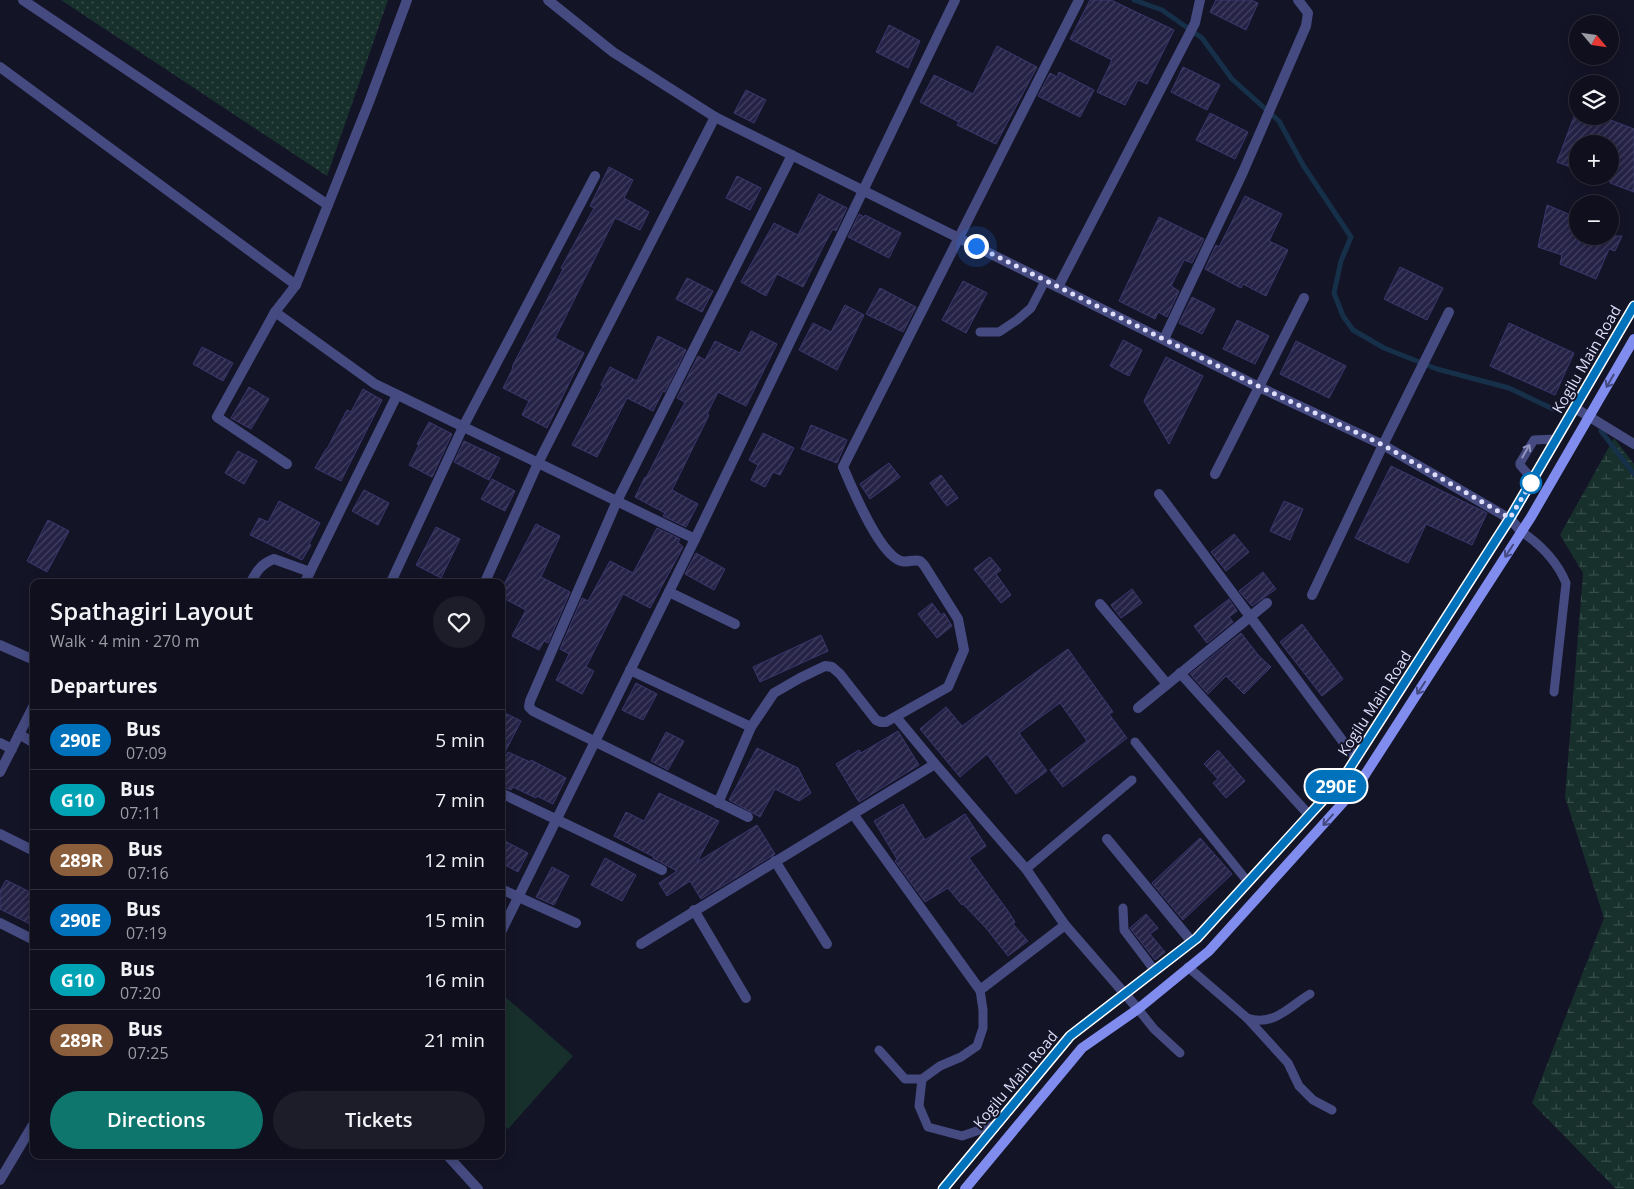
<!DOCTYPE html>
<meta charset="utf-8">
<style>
body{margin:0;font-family:"Open Sans",sans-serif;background:#1d1d2a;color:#f1f3f6;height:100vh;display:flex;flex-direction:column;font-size:19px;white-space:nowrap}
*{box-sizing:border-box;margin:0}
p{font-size:16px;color:#9b9ca4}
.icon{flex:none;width:28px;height:28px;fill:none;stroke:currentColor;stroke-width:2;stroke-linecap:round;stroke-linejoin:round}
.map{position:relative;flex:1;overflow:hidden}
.details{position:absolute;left:30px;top:579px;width:475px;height:580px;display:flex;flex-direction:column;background:#0f0f1d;border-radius:10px;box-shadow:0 2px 12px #0003,0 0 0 1px #2f2f3b}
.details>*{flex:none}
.badge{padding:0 10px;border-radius:16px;font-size:18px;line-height:32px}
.needle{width:32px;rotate:119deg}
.controls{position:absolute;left:1569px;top:15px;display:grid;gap:10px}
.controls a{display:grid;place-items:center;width:50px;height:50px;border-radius:50%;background:#0f0f1d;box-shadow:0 2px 12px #0003,0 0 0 1px #2f2f3b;font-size:25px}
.you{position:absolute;width:25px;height:25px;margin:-12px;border:4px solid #fff;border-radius:50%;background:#1a73e8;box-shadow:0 0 0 8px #1a73e833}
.map>.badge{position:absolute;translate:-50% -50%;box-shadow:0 0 0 2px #fff}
h2{padding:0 20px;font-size:19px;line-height:45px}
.round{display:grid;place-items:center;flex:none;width:52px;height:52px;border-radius:26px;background:#1d1d2a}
.overview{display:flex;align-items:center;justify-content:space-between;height:85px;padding:0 20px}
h1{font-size:24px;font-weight:600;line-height:38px}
.cta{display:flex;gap:10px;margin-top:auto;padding:10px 20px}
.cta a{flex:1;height:58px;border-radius:30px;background:#0f766e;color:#fff;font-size:20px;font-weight:600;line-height:58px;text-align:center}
.cta a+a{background:#1d1d2a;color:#f1f3f6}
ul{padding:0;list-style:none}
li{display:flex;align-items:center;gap:15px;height:60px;padding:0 20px;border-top:1px solid #2f2f3b}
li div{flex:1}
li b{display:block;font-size:19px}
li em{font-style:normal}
li .badge{min-width:55px;font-weight:700;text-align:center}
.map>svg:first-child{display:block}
.grass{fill:url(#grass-dots)}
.wetland{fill:url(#wetland-marsh)}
.green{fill:#17302c}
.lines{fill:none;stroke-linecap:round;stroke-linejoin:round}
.stream{stroke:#163049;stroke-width:5}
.building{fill:url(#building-hatch);stroke:#3b376f}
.service{stroke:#454a80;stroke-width:9}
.minor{stroke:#454a80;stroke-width:10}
.secondary{stroke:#818dee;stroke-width:10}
.oneway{stroke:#454a81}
.oneway2{stroke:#9294be}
.line-casing{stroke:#fff;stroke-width:11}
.line{stroke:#0072bc;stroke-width:8}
.walk{stroke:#dedefb;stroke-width:5;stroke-dasharray:0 9}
.stop-dot{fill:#fff;stroke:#0072bc;stroke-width:2.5}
.labels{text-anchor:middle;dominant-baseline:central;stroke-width:4;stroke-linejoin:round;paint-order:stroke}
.street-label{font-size:15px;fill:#dedefb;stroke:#141427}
</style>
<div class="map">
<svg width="1634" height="1189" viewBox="0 0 1634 1189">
<defs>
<pattern id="grass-dots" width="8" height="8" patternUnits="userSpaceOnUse" patternTransform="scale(1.25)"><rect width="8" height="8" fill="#17302c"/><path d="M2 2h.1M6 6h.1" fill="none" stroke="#384e4c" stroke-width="1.8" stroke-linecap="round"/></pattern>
<pattern id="wetland-marsh" width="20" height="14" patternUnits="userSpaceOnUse" patternTransform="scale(1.25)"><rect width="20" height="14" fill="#17302c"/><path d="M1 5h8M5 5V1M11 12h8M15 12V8" fill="none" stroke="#384e4c"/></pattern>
<pattern id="building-hatch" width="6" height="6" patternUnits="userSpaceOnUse" patternTransform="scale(1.25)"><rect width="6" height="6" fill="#252246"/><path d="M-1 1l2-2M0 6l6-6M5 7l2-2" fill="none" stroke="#444262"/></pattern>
</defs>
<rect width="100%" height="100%" fill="#141427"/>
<polygon class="grass" points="61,0 388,0 327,176"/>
<polygon class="wetland" points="1614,438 1634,464 1634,1189 1616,1189 1532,1103 1604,918 1565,797 1583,573 1560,535"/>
<polygon class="green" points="501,993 573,1056 508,1129 501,1123"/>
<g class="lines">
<g class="stream">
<polyline points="1134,0 1162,10 1202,38 1232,79 1279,121 1303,165 1351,237 1341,261 1334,293 1343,316 1353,330 1384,348 1437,369 1509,388 1553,409"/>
<polyline points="1601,431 1634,474"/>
</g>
</g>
<g class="building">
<polygon points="1090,0 1111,0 1174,30 1147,84 1138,80 1125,105 1097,92 1112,60 1070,39"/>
<polygon points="1216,0 1251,0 1258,3 1246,30 1210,12"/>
<polygon points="889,25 920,41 908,68 876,52"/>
<polygon points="997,46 1037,67 996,144 957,125 959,122 920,102 934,75 973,94"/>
<polygon points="1183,67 1220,85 1207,110 1171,92"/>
<polygon points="1059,72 1094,90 1080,117 1038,96 1050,73 1057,77"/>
<polygon points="746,90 766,100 754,123 734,113"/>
<polygon points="1576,111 1578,116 1600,116 1634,129 1634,192 1610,183 1610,144 1578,144 1578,170 1557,162"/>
<polygon points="1210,113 1248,132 1235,159 1196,140"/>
<polygon points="609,167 633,180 624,198 649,212 640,230 615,218 555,338 584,353 547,428 522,415 529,401 503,388 513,368 512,367 563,269 561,268 594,208 590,206"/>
<polygon points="737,176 761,188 750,210 726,198"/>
<polygon points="819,194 847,208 836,231 833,229 824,245 803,287 777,274 766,296 741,282 774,223 798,235"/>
<polygon points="1245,196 1282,214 1269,241 1288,250 1266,296 1243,284 1241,288 1205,269 1216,245 1219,247"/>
<polygon points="1547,205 1578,218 1578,245 1580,239 1578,239 1578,236 1622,236 1615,251 1609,249 1596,279 1560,264 1562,255 1538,247"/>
<polygon points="859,214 864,217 865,215 901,233 889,258 848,237"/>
<polygon points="1159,217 1204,239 1192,263 1184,260 1171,286 1179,291 1167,317 1158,312 1155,319 1119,301"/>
<polygon points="1400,267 1443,288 1427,320 1384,299"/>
<polygon points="687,278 713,291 702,312 676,299"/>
<polygon points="963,281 987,293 966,333 942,320"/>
<polygon points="880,288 916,307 903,332 866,314"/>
<polygon points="1192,297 1215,309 1202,334 1179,323"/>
<polygon points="845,305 864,315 837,370 799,350 813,323 831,332"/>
<polygon points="1237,320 1269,336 1255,364 1223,349"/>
<polygon points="1509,323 1574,353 1555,395 1490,366"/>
<polygon points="751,331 777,344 746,406 718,392 707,414 709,415 672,490 698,504 686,527 663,516 665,513 663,512 635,497 645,477 646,478 685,402 677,398 698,356 705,360 715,341 740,353"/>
<polygon points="658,336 686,350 665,392 663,391 653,411 627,398 597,457 572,445 603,386 601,385 610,367 637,381"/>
<polygon points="1123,340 1142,350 1129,376 1110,366"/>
<polygon points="1296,341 1346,366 1329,398 1280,374"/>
<polygon points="202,347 233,363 223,381 193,364"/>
<polygon points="1166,357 1203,376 1169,444 1144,401"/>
<polygon points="249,387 269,399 251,429 231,418"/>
<polygon points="363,389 382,400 341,481 315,468 326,449 327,449 347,410 351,412"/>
<polygon points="429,422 452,434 432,477 409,465 419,445 417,444"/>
<polygon points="811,425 847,440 837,463 801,449"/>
<polygon points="763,433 794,448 780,475 773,472 765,487 751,480 758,465 749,460"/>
<polygon points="464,441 500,458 489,480 454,462"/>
<polygon points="238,451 257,461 244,484 225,473"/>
<polygon points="889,463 900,477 870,499 860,484"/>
<polygon points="1391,466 1487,513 1472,545 1426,524 1408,563 1355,538"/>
<polygon points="941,475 958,498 947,506 930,483"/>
<polygon points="492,479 515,491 505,511 481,499"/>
<polygon points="364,490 389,503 378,525 352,511"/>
<polygon points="279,501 320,523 309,544 311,545 302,560 250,535 259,518 268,522"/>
<polygon points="1284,501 1303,509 1290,540 1270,531"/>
<polygon points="48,520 69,531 47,572 27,561"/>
<polygon points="536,524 560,536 541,577 570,592 548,643 544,641 539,650 512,636 526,610 501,597 501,590"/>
<polygon points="436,527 460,539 441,578 416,565"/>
<polygon points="657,528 680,539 678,542 683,547 650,608 623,594 586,667 594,671 582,694 556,680 569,654 560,649 582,598 588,601 610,561 633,573"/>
<polygon points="1234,534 1249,552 1226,571 1211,552"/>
<polygon points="696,553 725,569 714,590 685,574"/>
<polygon points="990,557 1001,570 996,574 1011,595 1001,603 974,569"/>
<polygon points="1263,572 1276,589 1252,606 1239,591"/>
<polygon points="1132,589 1142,603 1121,618 1111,605"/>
<polygon points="1229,599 1237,611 1229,617 1233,622 1207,643 1194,626"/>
<polygon points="932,603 941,615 944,613 952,626 937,638 918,614"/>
<polygon points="1302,624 1343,679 1322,696 1280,642"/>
<polygon points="1241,633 1259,656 1271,667 1244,694 1226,676 1208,694 1190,674"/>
<polygon points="821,635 828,651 760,682 753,667"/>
<polygon points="1068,649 1113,712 1109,714 1127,738 1063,787 1050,770 1087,741 1060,703 1019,733 1047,771 1016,794 987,754 960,777 920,729 946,707 962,726"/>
<polygon points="636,683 657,694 643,720 622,710"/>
<polygon points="501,711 521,721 501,760"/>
<polygon points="898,731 919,765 859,802 836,764 859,750 861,753"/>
<polygon points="666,732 684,741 668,770 651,761"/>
<polygon points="757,748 798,768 811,793 799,801 775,789 760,817 729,800"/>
<polygon points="1218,750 1245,781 1226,798 1213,783 1218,779 1204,764"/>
<polygon points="508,752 530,762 531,760 566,778 553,804 537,796 536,798 513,787 511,790 501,786 501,766"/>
<polygon points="659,793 719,821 697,862 757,825 775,854 701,899 690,881 667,896 659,883 677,871 653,858 654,857 614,836 626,812 644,821"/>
<polygon points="903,804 925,840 965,814 986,846 969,858 1008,911 1015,922 1013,924 1028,941 1008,956 986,928 963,904 962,905 948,888 925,902 895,861 897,859 874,821"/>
<polygon points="1200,838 1232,874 1183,920 1152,883"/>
<polygon points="501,839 528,853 518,872 501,863"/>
<polygon points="605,858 636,875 622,901 591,885"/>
<polygon points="552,867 569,876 554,905 536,897"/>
<polygon points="6,880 34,894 34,926 0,909 0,891"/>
<polygon points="1146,914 1158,928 1150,934 1165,952 1155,960 1130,928"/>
</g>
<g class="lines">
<g class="service">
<polyline points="980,332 999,332 1017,320 1031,308 1045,281"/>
<polyline points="1533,480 1520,465 1520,463 1534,440 1556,439"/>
<path d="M1522,532C1541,545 1557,561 1566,583L1554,692"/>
<polyline points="1135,742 1248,882"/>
<polyline points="1026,869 1132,780"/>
<polyline points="1123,908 1124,930 1155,971"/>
<polyline points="1188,967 1247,1018 1288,1063 1299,1086 1313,1100 1332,1110"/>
<polyline points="1138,1009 1154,1029 1180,1053"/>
<path d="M1247,1018C1274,1027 1288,1007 1310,994"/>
<polyline points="879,1050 905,1079 922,1079 940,1066 961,1057 977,1046 983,1028 983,1010 980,990"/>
<polyline points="922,1079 919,1106 928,1127 962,1136 997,1124"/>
</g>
<g class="minor">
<polyline points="23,0 328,205"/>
<polyline points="407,0 369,102 296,285 275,312 375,384 695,539 955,0"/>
<polyline points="548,0 613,52 715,117"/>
<polyline points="0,67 296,285"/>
<polyline points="1058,287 1195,23 1200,0"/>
<polyline points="275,312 217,417 287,464"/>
<polyline points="1164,339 1243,172 1306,26 1308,13 1298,0"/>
<polyline points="1575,408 1634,444"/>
<polyline points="1215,474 1304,298"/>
<polyline points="1159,494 1356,759"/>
<path d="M251,582C257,571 261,564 274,559L310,572"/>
<polyline points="305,582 397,395"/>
<polyline points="391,582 463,427 595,176"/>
<polyline points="485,582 538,463 715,117 1259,387 1383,445 1510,519 1522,532"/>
<polyline points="669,592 735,624"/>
<polyline points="1312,595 1383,445 1449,312"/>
<polyline points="1100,604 1167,684"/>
<polyline points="0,645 34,660"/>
<polyline points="630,670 751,727"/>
<polyline points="1180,673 1309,815"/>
<polyline points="1138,708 1267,603"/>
<polyline points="896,717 935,764"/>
<polyline points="19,734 34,743"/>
<polyline points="0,743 12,749"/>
<polyline points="0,772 34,705"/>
<polyline points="501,793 662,870"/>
<path d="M718,803L751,727L774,693L800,678L825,666L832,667L840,674L876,720L881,722H886L948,687L964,650L958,619L924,565L920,561C913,559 907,563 901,561C879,554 852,488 843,467L1079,0"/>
<polyline points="853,814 980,990 1065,925 1138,1009"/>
<polyline points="748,817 533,711 529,707 530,701 617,501 792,155"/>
<polyline points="0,834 34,851"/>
<polyline points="1107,839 1192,942"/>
<polyline points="775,861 827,944"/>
<polyline points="501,889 576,923"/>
<polyline points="694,910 746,998"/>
<polyline points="0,923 34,940"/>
<polyline points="501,932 695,539"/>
<polyline points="641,944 935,764 1026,869 1065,925"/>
<polyline points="447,1155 478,1189"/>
<polyline points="0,1180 34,1123"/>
</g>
<g class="secondary">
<polyline points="943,1189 1070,1036 1197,938 1344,777 1510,519 1634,306"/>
<polyline points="965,1189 1082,1048 1138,1009 1209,951 1357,787 1531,517 1634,339"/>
</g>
</g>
<defs><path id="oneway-shaft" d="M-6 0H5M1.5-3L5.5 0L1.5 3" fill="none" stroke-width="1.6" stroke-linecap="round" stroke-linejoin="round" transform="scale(1.25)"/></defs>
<g class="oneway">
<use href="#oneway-shaft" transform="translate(1610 381) rotate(120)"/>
<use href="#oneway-shaft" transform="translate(1509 551) rotate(123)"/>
<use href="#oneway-shaft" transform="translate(1421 688) rotate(123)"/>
<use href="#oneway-shaft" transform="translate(1328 820) rotate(132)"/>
</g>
<use class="oneway2" href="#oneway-shaft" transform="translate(1526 451) rotate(-60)"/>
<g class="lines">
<defs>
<polyline id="line" points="943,1189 1070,1036 1197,938 1344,777 1510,518 1634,306"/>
</defs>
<use href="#line" class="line-casing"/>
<use href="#line" class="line"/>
<polyline class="walk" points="976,246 1260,387 1383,445 1510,518 1531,483"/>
</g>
<circle class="stop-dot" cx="1531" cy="483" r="10"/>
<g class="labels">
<g class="street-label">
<text transform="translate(1586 359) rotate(-60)">Kogilu Main Road</text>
<text transform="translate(1374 703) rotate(-57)">Kogilu Main Road</text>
<text transform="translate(1015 1079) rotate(-50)">Kogilu Main Road</text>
</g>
</g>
</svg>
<div class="controls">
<a><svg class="needle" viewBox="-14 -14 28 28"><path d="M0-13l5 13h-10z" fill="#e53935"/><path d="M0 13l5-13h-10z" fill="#9b9ca4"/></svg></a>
<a><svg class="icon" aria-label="layers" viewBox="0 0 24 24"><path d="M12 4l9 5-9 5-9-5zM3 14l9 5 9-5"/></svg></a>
<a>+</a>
<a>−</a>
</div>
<div class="you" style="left:976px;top:246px"></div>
<b class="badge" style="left:1336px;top:786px;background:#0072bc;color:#fff">290E</b>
<section class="details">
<div class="overview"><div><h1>Spathagiri Layout</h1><p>Walk · 4 min · 270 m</p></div><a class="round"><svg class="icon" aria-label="heart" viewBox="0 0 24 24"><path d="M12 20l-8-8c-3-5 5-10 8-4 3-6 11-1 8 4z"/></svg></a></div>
<h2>Departures</h2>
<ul>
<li><span class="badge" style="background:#0072bc;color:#fff">290E</span><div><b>Bus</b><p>07:09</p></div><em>5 min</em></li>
<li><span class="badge" style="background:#00a3b4;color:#fff">G10</span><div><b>Bus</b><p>07:11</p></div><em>7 min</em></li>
<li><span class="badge" style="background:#8b5e3c;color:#fff">289R</span><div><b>Bus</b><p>07:16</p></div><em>12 min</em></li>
<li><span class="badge" style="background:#0072bc;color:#fff">290E</span><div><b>Bus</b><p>07:19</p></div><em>15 min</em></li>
<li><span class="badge" style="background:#00a3b4;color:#fff">G10</span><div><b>Bus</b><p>07:20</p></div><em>16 min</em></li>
<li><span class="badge" style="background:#8b5e3c;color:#fff">289R</span><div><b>Bus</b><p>07:25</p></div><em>21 min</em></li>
</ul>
<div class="cta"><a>Directions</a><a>Tickets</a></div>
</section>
</div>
